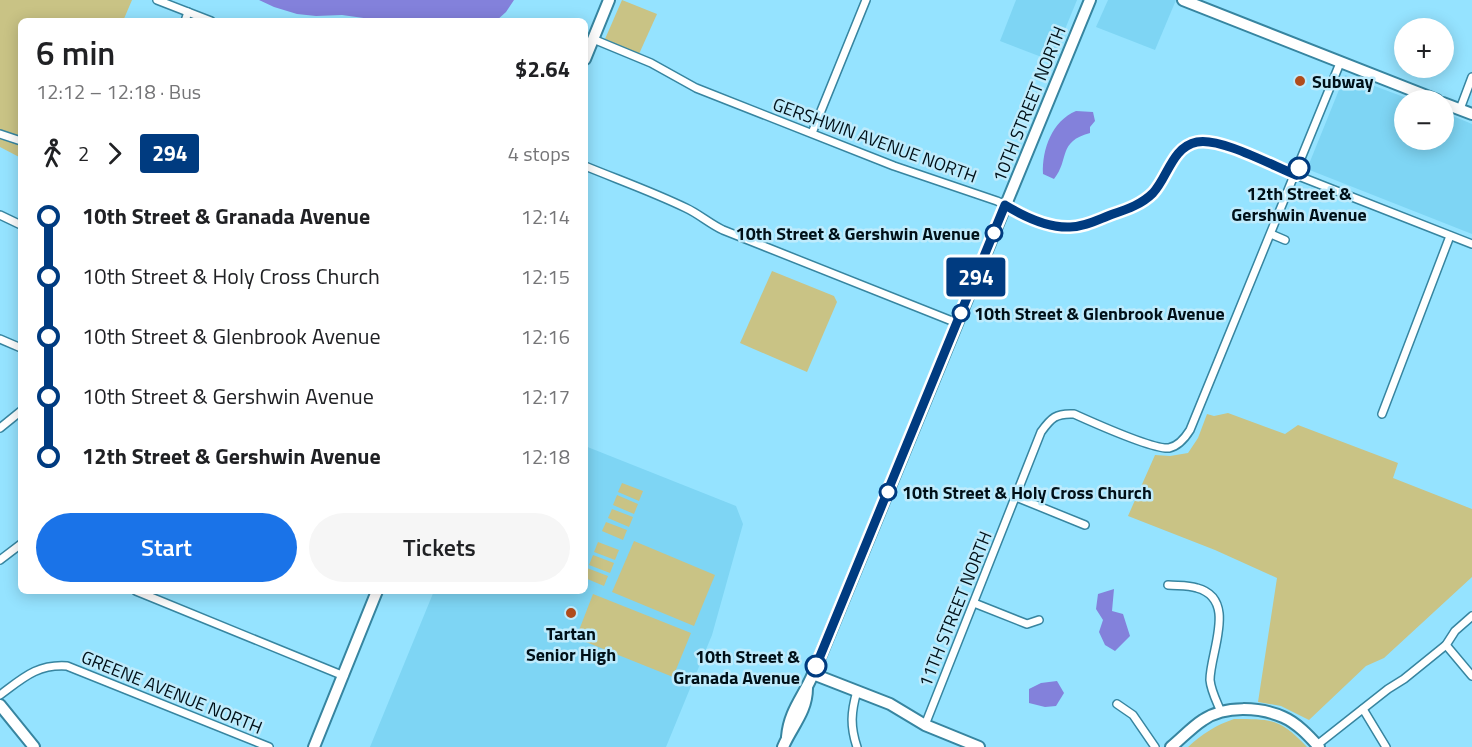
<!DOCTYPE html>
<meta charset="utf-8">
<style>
body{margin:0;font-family:"Titillium Web",sans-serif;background:#f6f6f6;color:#202124;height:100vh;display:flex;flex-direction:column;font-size:22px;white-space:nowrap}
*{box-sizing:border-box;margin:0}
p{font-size:20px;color:#757577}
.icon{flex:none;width:33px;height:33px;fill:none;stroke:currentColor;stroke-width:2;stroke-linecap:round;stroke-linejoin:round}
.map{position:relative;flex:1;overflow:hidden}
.sheet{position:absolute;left:18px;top:18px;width:570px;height:576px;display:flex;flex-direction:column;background:#fff;border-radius:9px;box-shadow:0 3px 15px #0003}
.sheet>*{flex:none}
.badge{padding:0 12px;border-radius:4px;font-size:21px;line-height:39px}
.fabs{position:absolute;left:1394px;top:18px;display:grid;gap:12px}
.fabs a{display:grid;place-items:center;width:60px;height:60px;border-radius:50%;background:#fff;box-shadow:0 3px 15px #0003;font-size:30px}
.map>.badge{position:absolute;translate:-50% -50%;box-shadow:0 0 0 3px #fff}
.legs{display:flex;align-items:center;gap:9px;height:66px;padding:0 18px;font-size:20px}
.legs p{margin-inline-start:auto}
.summary{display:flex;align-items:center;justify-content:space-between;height:102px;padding:0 18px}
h1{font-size:33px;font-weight:600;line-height:45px}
.primary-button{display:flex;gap:12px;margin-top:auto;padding:12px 18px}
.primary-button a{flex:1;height:69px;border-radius:36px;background:#1a73e8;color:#fff;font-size:24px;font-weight:600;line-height:69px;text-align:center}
.primary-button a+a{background:#f6f6f6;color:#202124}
ul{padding:0 18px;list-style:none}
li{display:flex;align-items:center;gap:21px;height:60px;font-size:22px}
li i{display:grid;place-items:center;width:9px;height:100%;margin:0 8px;background:currentColor}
li i::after{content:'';width:15px;height:15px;margin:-8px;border:4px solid;border-radius:50%;background:#fff}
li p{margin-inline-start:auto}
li:first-child i{background:linear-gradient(#0000 50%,currentColor 0)}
li:last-child i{background:linear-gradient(currentColor 50%,#0000 0)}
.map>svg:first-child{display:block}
.built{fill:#7ed5f4}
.green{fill:#c9c385}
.water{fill:#8381db}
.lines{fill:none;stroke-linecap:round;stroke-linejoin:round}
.street-casing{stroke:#3785a0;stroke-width:10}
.secondary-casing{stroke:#3785a0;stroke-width:14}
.street{stroke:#fff;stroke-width:7}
.secondary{stroke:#fff;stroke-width:10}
.line-1-casing{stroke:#fff;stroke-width:14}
.line-1{stroke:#003b80;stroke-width:9}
.poi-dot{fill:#b04c1b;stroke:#beebfc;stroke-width:2}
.stop-1-dot{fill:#fff;stroke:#003b80;stroke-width:3}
.labels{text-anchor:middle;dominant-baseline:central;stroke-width:5;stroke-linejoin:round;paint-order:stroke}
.poi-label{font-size:18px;font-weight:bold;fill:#001018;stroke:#beebfc;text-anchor:start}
.street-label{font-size:18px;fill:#001018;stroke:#beebfc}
.stop-label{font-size:18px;font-weight:bold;fill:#001018;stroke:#beebfc;text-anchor:end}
</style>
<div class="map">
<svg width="1472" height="747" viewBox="0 0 1472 747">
<rect width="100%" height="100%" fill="#95e3ff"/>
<g class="built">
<polygon points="1016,0 1077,0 1052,61 1000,41"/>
<polygon points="1108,0 1176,0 1155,50 1096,27"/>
<polygon points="1345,75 1412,100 1404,100 1404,140 1443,140 1443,112 1472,124 1472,234 1307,169"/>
<polygon points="585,446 736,506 743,524 712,635 666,747 370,747 434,591 585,591"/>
</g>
<g class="green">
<polygon points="0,0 132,0 123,21 21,21 21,158 0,147"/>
<polygon points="622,0 657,14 639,54 605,39"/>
<polygon points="772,271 834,296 837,302 807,372 740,343"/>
<polygon points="1228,413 1285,434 1298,425 1398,463 1393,478 1472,509 1472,577 1384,658 1366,666 1309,720 1281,706 1258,702 1277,578 1215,550 1128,516 1155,455 1170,456 1188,453 1198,438 1207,414 1214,416"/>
<polygon points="622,483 643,491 639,501 618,492"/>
<polygon points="617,495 638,504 634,514 613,505"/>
<polygon points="612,509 633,517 629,527 608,518"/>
<polygon points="606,522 627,530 623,540 602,531"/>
<polygon points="634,541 715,575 694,626 612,592"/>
<polygon points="598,542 619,550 615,560 594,552"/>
<polygon points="593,555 614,563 610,573 589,565"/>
<polygon points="587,568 608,576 604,586 585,578"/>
<polygon points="593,594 691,633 673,677 576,638"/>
<path d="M1234,719C1273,719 1280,719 1307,747H1188C1202,734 1216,725 1234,719Z"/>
</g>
<g class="water">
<polygon points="259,0 514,0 506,12 496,21 385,21 342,15 316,16 297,14 274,7"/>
<path d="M1076,111L1093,112L1095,121L1090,127V133C1057,142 1070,159 1054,179L1043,174C1042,149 1052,121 1076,111Z"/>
<polygon points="1114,589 1112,611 1123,614 1130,636 1115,651 1105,645 1099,632 1103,620 1096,609 1098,594"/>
<polygon points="1057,681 1064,693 1056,706 1045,707 1029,703 1029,689 1041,683"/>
</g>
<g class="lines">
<defs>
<g id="street">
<polyline points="157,0 211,21"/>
<polyline points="185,21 188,12"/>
<polyline points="593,39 651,63 696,88 894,166 997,201 1044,223 1068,228 1083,225 1137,206 1154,192 1176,156 1185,147 1197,142 1211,142 1235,149 1296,175 1472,244"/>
<polyline points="1460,109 1472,77"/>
<polyline points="812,133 866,0"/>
<polyline points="0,134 21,141"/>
<path d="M585,166C619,180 653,192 686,208C699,214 710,224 723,230L957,323"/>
<polyline points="0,215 21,225"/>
<polyline points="1271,234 1285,240"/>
<polyline points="0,339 21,348"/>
<polyline points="1382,414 1450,236"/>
<polyline points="0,428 21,411"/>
<polyline points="1016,497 1085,525"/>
<polyline points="0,560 21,544"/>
<path d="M1168,585C1177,586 1188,585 1197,588C1238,599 1210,652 1210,680C1211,691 1217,702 1221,712"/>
<polyline points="136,591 344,676"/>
<polyline points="974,603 1027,624 1039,620"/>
<polyline points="1446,645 1472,676"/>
<path d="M0,695C23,678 37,664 67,666L269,747"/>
<polyline points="1117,704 1133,715 1155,747"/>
<polyline points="1363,709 1386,747"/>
<path d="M925,725L1041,432C1051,418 1056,413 1074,414C1092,422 1153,450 1169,448C1179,446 1185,438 1190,430L1340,63"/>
<polyline points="1317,745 1388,689 1404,679 1446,645 1455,631 1472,616"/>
<path d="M857,747C850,726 851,712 857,691"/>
</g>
<g id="secondary">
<polyline points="1183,0 1437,100"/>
<polyline points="585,59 609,0"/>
<polyline points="1443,103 1472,114"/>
<polyline points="813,674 890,704 925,725 979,747"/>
<polyline points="0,705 34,747"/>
<path d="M787,737C789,711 804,696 813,674L1090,0"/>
<polyline points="314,747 377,591"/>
<path d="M783,747C792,726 807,712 807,688"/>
<path d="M1171,747C1182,738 1192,727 1203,720C1225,705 1260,707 1283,717C1297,723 1309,736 1319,747"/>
</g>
</defs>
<use href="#street" class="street-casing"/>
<use href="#secondary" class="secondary-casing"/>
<use href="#street" class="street"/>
<use href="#secondary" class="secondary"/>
</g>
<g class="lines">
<defs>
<path id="line-1" d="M816,666L1005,205C1023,216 1048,228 1070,227C1085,227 1099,219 1113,214C1128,209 1142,204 1153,193C1168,177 1172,147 1197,142C1220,137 1273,166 1296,175L1299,168"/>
</defs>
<use href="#line-1" class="line-1-casing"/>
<use href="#line-1" class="line-1"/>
</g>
<g class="poi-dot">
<circle cx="1300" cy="81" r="6"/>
<circle cx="571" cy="613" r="6"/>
</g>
<g class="stop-1-dot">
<circle cx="1299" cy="168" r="10"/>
<circle cx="994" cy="233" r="8"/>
<circle cx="961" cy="313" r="8"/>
<circle cx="888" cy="492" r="8"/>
<circle cx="816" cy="666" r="10"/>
</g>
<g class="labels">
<g class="poi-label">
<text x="1312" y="81">Subway</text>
<text x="571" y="633" text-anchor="middle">Tartan<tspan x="571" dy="21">Senior High</tspan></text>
</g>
<g class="street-label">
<text transform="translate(1029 104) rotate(-68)">10TH STREET NORTH</text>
<text transform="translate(875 140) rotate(20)">GERSHWIN AVENUE NORTH</text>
<text transform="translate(955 609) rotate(-68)">11TH STREET NORTH</text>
<text transform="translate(172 692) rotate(22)">GREENE AVENUE NORTH</text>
</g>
<g class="stop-label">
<text x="1299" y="193" text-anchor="middle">12th Street &amp;<tspan x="1299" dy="21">Gershwin Avenue</tspan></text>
<text x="980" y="233">10th Street &amp; Gershwin Avenue</text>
<text x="974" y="313" text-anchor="start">10th Street &amp; Glenbrook Avenue</text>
<text x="902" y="492" text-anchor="start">10th Street &amp; Holy Cross Church</text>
<text x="800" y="656">10th Street &amp;<tspan x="800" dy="21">Granada Avenue</tspan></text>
</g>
</g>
</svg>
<div class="fabs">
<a>+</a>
<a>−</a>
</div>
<b class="badge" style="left:976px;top:277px;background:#003b80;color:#fff">294</b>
<section class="sheet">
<div class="summary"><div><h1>6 min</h1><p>12:12 – 12:18 · Bus</p></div><b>$2.64</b></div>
<div class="legs"><svg class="icon" aria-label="walk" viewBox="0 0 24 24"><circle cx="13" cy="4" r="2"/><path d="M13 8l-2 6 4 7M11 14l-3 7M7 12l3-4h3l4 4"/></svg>2<svg class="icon" aria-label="forward" viewBox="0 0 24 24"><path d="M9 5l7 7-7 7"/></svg><b class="badge" style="background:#003b80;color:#fff">294</b><p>4 stops</p></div>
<ul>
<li><i style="color:#003b80"></i><b>10th Street &amp; Granada Avenue</b><p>12:14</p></li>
<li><i style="color:#003b80"></i><span>10th Street &amp; Holy Cross Church</span><p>12:15</p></li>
<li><i style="color:#003b80"></i><span>10th Street &amp; Glenbrook Avenue</span><p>12:16</p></li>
<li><i style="color:#003b80"></i><span>10th Street &amp; Gershwin Avenue</span><p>12:17</p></li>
<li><i style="color:#003b80"></i><b>12th Street &amp; Gershwin Avenue</b><p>12:18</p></li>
</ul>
<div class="primary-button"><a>Start</a><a>Tickets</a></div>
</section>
</div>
